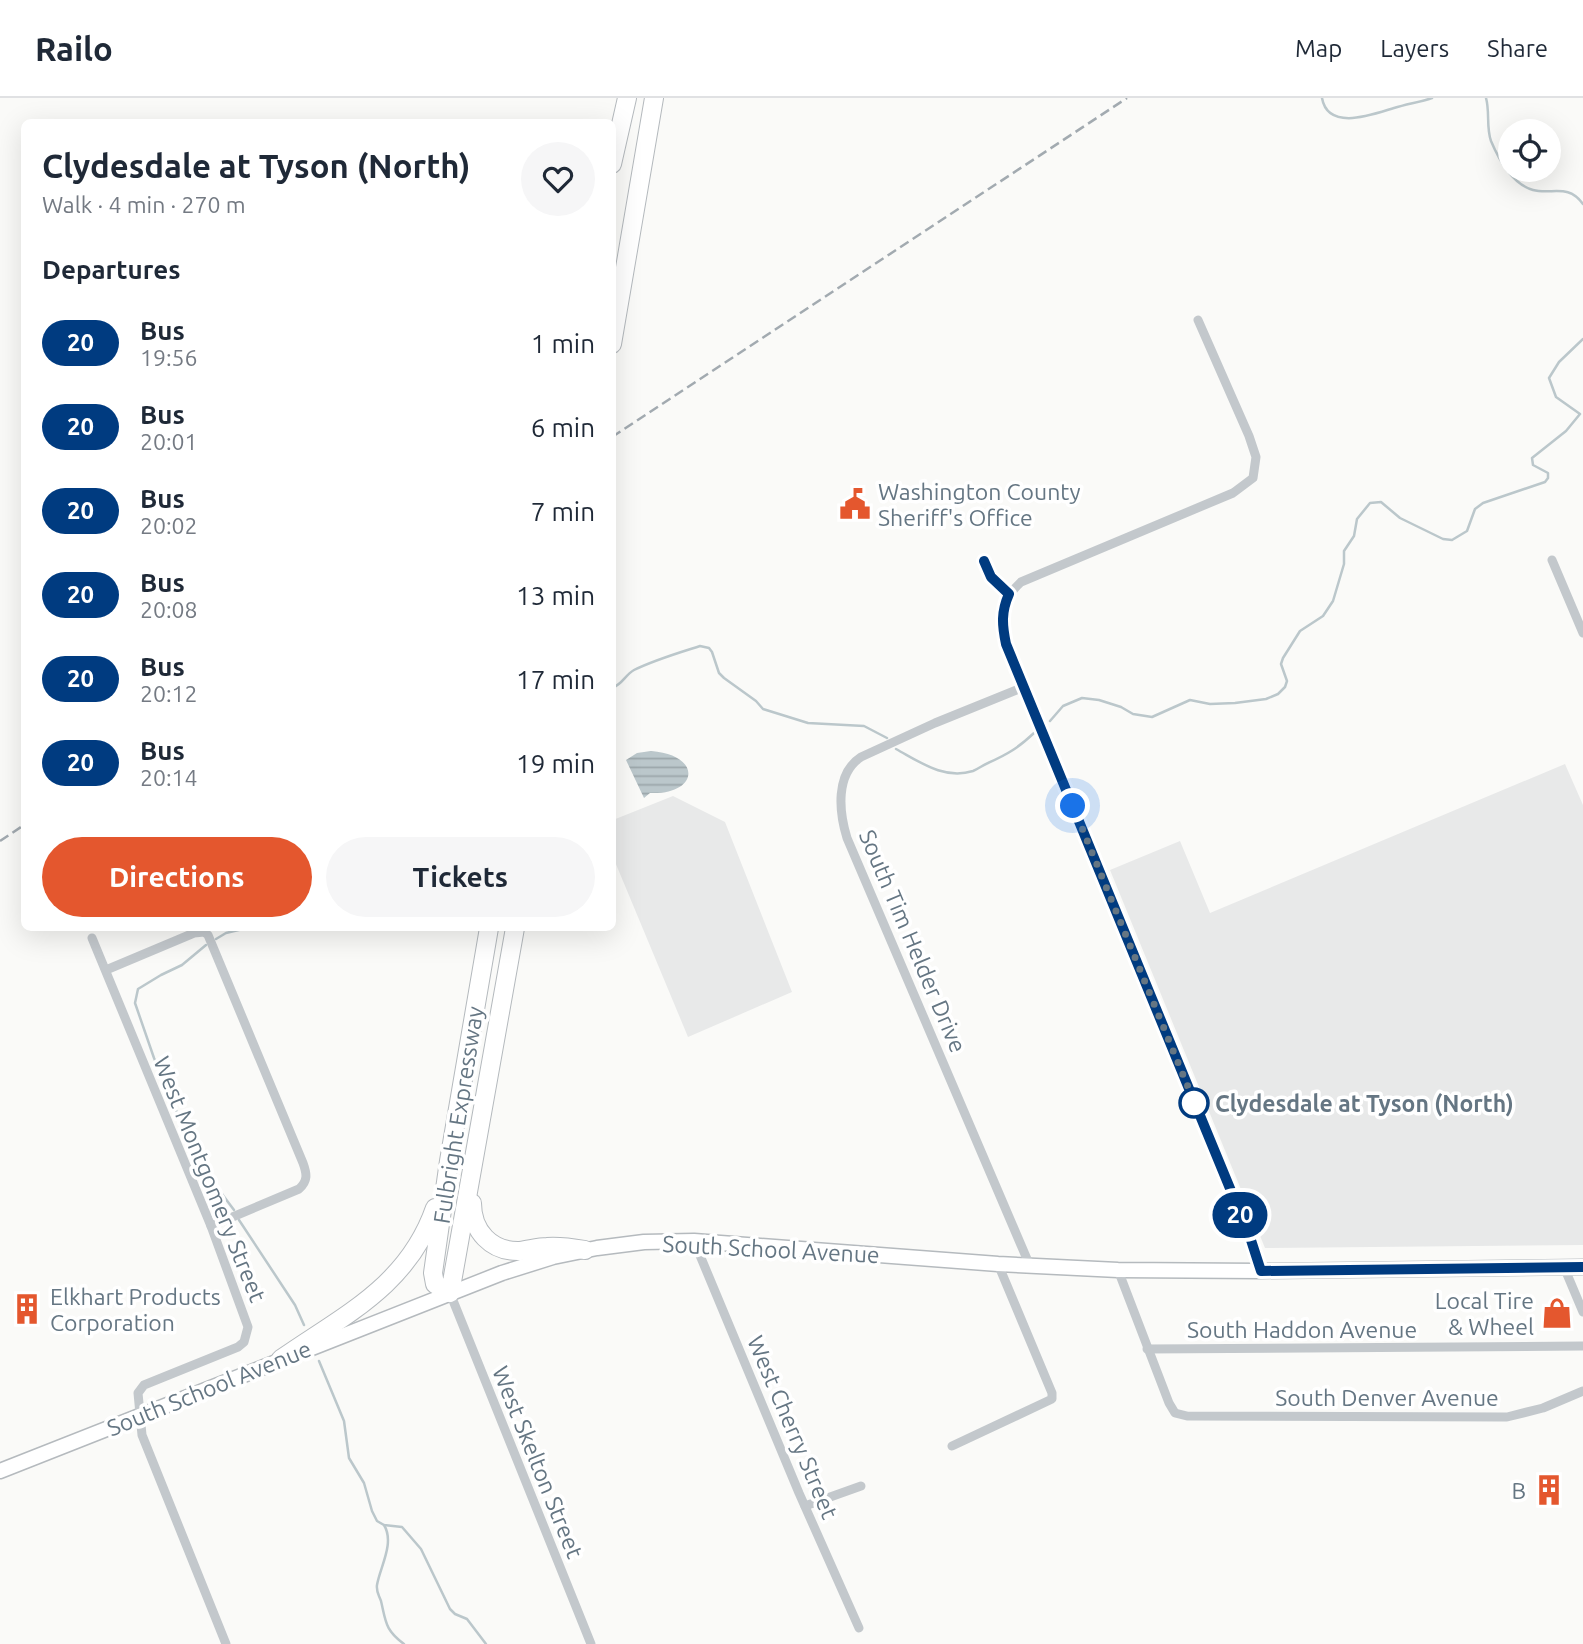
<!DOCTYPE html>
<meta charset="utf-8">
<style>
body{margin:0;font-family:Ubuntu,sans-serif;background:#f6f6f7;color:#1f2937;height:100vh;display:flex;flex-direction:column;font-size:26px;white-space:nowrap}
*{box-sizing:border-box;margin:0}
p{font-size:23px;color:#747a83}
.icon{flex:none;width:38px;height:38px;fill:none;stroke:currentColor;stroke-width:2;stroke-linecap:round;stroke-linejoin:round}
.map{position:relative;flex:1;overflow:hidden}
.sheet{position:absolute;left:21px;top:21px;width:595px;height:812px;display:flex;flex-direction:column;background:#fff;border-radius:10px;box-shadow:0 7px 28px #0002}
.sheet>*{flex:none}
.badge{padding:0 14px;border-radius:23px;font-size:24px;line-height:46px}
.controls{position:absolute;left:1498px;top:21px;display:grid;gap:14px}
.controls a{display:grid;place-items:center;width:63px;height:63px;border-radius:50%;background:#fff;box-shadow:0 7px 28px #0002;font-size:35px}
.you{position:absolute;width:35px;height:35px;margin:-18px;border:5px solid #fff;border-radius:50%;background:#1a73e8;box-shadow:0 0 0 10px #1a73e833}
.map>.badge{position:absolute;translate:-50% -50%;box-shadow:0 0 0 4px #fff}
h2{padding:0 21px;font-size:26px;line-height:63px}
.round{display:grid;place-items:center;flex:none;width:74px;height:74px;border-radius:37px;background:#f6f6f7}
.head{display:flex;align-items:center;justify-content:space-between;height:119px;padding:0 21px}
h1{font-size:33px;font-weight:700;line-height:52px}
.primary-button{display:flex;gap:14px;margin-top:auto;padding:14px 21px}
.primary-button a{flex:1;height:80px;border-radius:42px;background:#e4572e;color:#fff;font-size:28px;font-weight:700;line-height:80px;text-align:center}
.primary-button a+a{background:#f6f6f7;color:#1f2937}
ul{padding:0;list-style:none}
li{display:flex;align-items:center;gap:21px;height:84px;padding:0 21px}
li div{flex:1}
li b{display:block;font-size:26px}
li em{font-style:normal}
li .badge{min-width:77px;font-weight:700;text-align:center}
header{display:flex;align-items:center;gap:42px;box-sizing:border-box;height:98px;padding:0 35px;background:#fff;border-bottom:2px solid #e0e1e3}
header strong{font-size:33px}
nav{display:flex;gap:38px;margin-inline-start:auto;font-size:24px}
.map>svg:first-child{display:block}
.built{fill:#e8e9e9}
.water{fill:url(#water-rules)}
.lines{fill:none;stroke-linecap:round;stroke-linejoin:round}
.stream{stroke:#bbc7cb;stroke-width:2.5}
.primary-casing{stroke:#b5babe;stroke-width:17}
.motorway-casing{stroke:#b4b9bd;stroke-width:20}
.minor{stroke:#c3c8cc;stroke-width:9}
.primary{stroke:#fff;stroke-width:14}
.motorway{stroke:#fff;stroke-width:18}
.rail{stroke:#a2aab0;stroke-width:2.5;stroke-dasharray:10 5;stroke-linecap:butt}
.line-casing{stroke:#fff;stroke-width:16}
.line{stroke:#003b80;stroke-width:10}
.walk{stroke:#657683;stroke-width:7;stroke-dasharray:0 12.6}
.stop-dot{fill:#fff;stroke:#003b80;stroke-width:3.5}
.labels{text-anchor:middle;dominant-baseline:central;stroke-width:7;stroke-linejoin:round;paint-order:stroke}
.poi-label{font-size:23px;fill:#657683;stroke:#fff;text-anchor:start}
.street-label{font-size:23px;fill:#657683;stroke:#fff}
.stop-label{font-size:23px;font-weight:bold;fill:#657683;stroke:#fff;text-anchor:start}
</style>
<header>
<strong>Railo</strong>
<nav><a>Map</a><a>Layers</a><a>Share</a></nav>
</header>
<div class="map">
<svg width="1583" height="1546" viewBox="0 0 1583 1546">
<defs>
<pattern id="water-rules" width="6" height="5" patternUnits="userSpaceOnUse" patternTransform="scale(1.75)"><rect width="6" height="5" fill="#bbc7cb"/><path d="M0 2.5h6" fill="none" stroke="#9ca6aa"/></pattern>
</defs>
<rect width="100%" height="100%" fill="#fafaf8"/>
<g class="built">
<polygon points="1565,666 1583,707 1583,1147 1265,1150 1110,772 1180,743 1210,815"/>
<polygon points="673,698 725,724 792,894 688,939 613,759 613,722"/>
</g>
<path class="water" d="M651,653C703,657 699,697 650,695L644,700L626,662L637,655Z"/>
<g class="lines">
<g class="stream">
<path d="M1322,0C1328,34 1374,16 1394,10C1407,6 1420,4 1432,0"/>
<path d="M1486,0C1490,14 1486,29 1491,43C1499,62 1512,86 1533,92C1552,97 1568,85 1583,106"/>
<path d="M612,590C623,586 625,577 634,572C654,562 678,555 700,548L709,550L712,554L719,575L724,580L756,603L763,611L808,625L864,628L887,640"/>
<polyline points="1050,623 1063,608 1082,600 1099,602 1121,609 1133,616 1152,619 1190,602 1210,606 1235,605 1266,601 1278,596 1285,589 1287,583 1281,566 1283,560 1300,533 1323,518 1333,503 1344,466 1344,453 1354,438 1357,421 1370,405 1381,404 1400,420 1443,441 1452,442 1467,433 1475,411 1483,405 1545,384 1548,380 1548,375 1533,367 1532,360 1566,333 1580,316 1556,299 1549,280 1559,264 1583,241"/>
<path d="M896,651C920,664 944,682 973,673C978,671 983,667 988,665C1008,656 1018,650 1034,635"/>
<polyline points="216,841 226,835 247,830"/>
<polyline points="206,847 182,867 161,877 138,891 135,905 154,960 178,1017 201,1068 234,1112"/>
<polyline points="239,1122 295,1207 304,1227"/>
<polyline points="319,1263 344,1323 349,1360 364,1385 372,1413 377,1423 384,1427 402,1429 421,1451 450,1511 455,1516 467,1521 486,1546"/>
<path d="M384,1427C395,1445 380,1469 377,1487C376,1494 379,1497 381,1503C386,1524 385,1532 404,1546"/>
</g>
<defs>
<polyline id="primary" points="0,1373 502,1175 553,1159 597,1150 644,1144 694,1143 998,1166 1118,1172 1261,1173 1583,1169"/>
<g id="motorway">
<polyline points="612,66 627,0"/>
<polyline points="612,246 654,0"/>
<polyline points="489,830 449,1063 433,1175 435,1186 450,1195 515,830"/>
<path d="M472,1105C472,1133 491,1154 520,1153C529,1152 538,1149 547,1149C560,1148 573,1150 585,1152"/>
<path d="M281,1261C344,1217 408,1188 435,1110"/>
</g>
</defs>
<use href="#primary" class="primary-casing"/>
<use href="#motorway" class="motorway-casing"/>
<g class="minor">
<path d="M1198,222L1249,338L1256,359L1253,380L1233,395L1021,484C999,504 1000,518 1006,546L1261,1173"/>
<polyline points="1552,462 1583,535"/>
<path d="M1024,589L935,625L861,659C835,676 839,714 847,740L1030,1168"/>
<polyline points="92,840 211,1128 248,1229 244,1244 238,1249 144,1287 138,1295 142,1337 226,1546"/>
<path d="M106,872L194,835L204,834L208,837L303,1065C307,1076 308,1083 299,1091L211,1128"/>
<polyline points="694,1143 799,1395 859,1530"/>
<polyline points="1564,1169 1583,1214"/>
<polyline points="1118,1172 1169,1305 1175,1315 1187,1318 1507,1319 1543,1310 1583,1293"/>
<polyline points="450,1195 591,1546"/>
<polyline points="1147,1251 1583,1248"/>
<polyline points="952,1348 1052,1301 1052,1295 998,1166"/>
<polyline points="805,1408 861,1388"/>
</g>
<use href="#primary" class="primary"/>
<use href="#motorway" class="motorway"/>
<g class="rail">
<polyline points="612,339 1127,0"/>
<polyline points="0,743 24,727"/>
</g>
</g>
<g class="lines">
<defs>
<path id="line" d="M984,463L991,479L1009,496C1001,514 1002,527 1006,546L1250,1139L1261,1173L1583,1169"/>
</defs>
<use href="#line" class="line-casing"/>
<use href="#line" class="line"/>
<polyline class="walk" points="1073,708 1197,1011 1194,1005"/>
</g>
<defs>
<symbol id="civic-bare" viewBox="-9 -9 18 18"><path d="M-.6-6.5H3V-4.5H.6V-3L4-1V1h2V6H-6V1h2V-1L-.6-3ZM-1.2 2.5V6h2.4V2.5Z" fill="#e4572e" stroke="#fff" stroke-width="2.5" paint-order="stroke"/></symbol>
<symbol id="building-bare" viewBox="-9 -9 18 18"><path d="M-4-6H4V6H1V3H-1V6H-4ZM-2.5-4.3h1.7v1.8h-1.7ZM.8-4.3h1.7v1.8H.8ZM-2.5-1h1.7V.8h-1.7ZM.8-1h1.7V.8H.8Z" fill="#e4572e" stroke="#fff" stroke-width="2.5" paint-order="stroke"/></symbol>
<symbol id="shop-bare" viewBox="-9 -9 18 18"><path d="M-5-2.5h2.3a2.7 3.5 0 0 1 5.4 0H5L5.5 6h-11ZM-1.5-2.5h3a1.5 2.3 0 0 0-3 0Z" fill="#e4572e" stroke="#fff" stroke-width="2.5" paint-order="stroke"/></symbol>
</defs>
<g fill-rule="evenodd">
<use href="#civic-bare" x="833" y="384" width="44" height="44"/>
<use href="#building-bare" x="5" y="1189" width="44" height="44"/>
<use href="#shop-bare" x="1535" y="1193" width="44" height="44"/>
<use href="#building-bare" x="1527" y="1370" width="44" height="44"/>
</g>
<circle class="stop-dot" cx="1194" cy="1005" r="14"/>
<g class="labels">
<g class="poi-label">
<text x="878" y="393">Washington County<tspan x="878" dy="26">Sheriff's Office</tspan></text>
<text x="50" y="1198">Elkhart Products<tspan x="50" dy="26">Corporation</tspan></text>
<text x="1534" y="1202" text-anchor="end">Local Tire<tspan x="1534" dy="26">&amp; Wheel</tspan></text>
<text x="1526" y="1392" text-anchor="end">B</text>
</g>
<g class="street-label">
<text transform="translate(913 843) rotate(67)">South Tim Helder Drive</text>
<text transform="translate(458 1017) rotate(-81)">Fulbright Expressway</text>
<text transform="translate(210 1081) rotate(68)">West Montgomery Street</text>
<text transform="translate(771 1151) rotate(3)">South School Avenue</text>
<text x="1302" y="1231">South Haddon Avenue</text>
<text transform="translate(209 1290) rotate(-22)">South School Avenue</text>
<text x="1387" y="1299">South Denver Avenue</text>
<text transform="translate(793 1329) rotate(67)">West Cherry Street</text>
<text transform="translate(538 1364) rotate(68)">West Skelton Street</text>
</g>
<g class="stop-label">
<text x="1215" y="1005">Clydesdale at Tyson (North)</text>
</g>
</g>
</svg>
<div class="controls">
<a><svg class="icon" aria-label="locate" viewBox="0 0 24 24"><circle cx="12" cy="12" r="6"/><path d="M12 2v4M12 18v4M2 12h4M18 12h4"/></svg></a>
</div>
<div class="you" style="left:1073px;top:708px"></div>
<b class="badge" style="left:1240px;top:1117px;background:#003b80;color:#fff">20</b>
<section class="sheet">
<div class="head"><div><h1>Clydesdale at Tyson (North)</h1><p>Walk · 4 min · 270 m</p></div><a class="round"><svg class="icon" aria-label="heart" viewBox="0 0 24 24"><path d="M12 20l-8-8c-3-5 5-10 8-4 3-6 11-1 8 4z"/></svg></a></div>
<h2>Departures</h2>
<ul>
<li><span class="badge" style="background:#003b80;color:#fff">20</span><div><b>Bus</b><p>19:56</p></div><em>1 min</em></li>
<li><span class="badge" style="background:#003b80;color:#fff">20</span><div><b>Bus</b><p>20:01</p></div><em>6 min</em></li>
<li><span class="badge" style="background:#003b80;color:#fff">20</span><div><b>Bus</b><p>20:02</p></div><em>7 min</em></li>
<li><span class="badge" style="background:#003b80;color:#fff">20</span><div><b>Bus</b><p>20:08</p></div><em>13 min</em></li>
<li><span class="badge" style="background:#003b80;color:#fff">20</span><div><b>Bus</b><p>20:12</p></div><em>17 min</em></li>
<li><span class="badge" style="background:#003b80;color:#fff">20</span><div><b>Bus</b><p>20:14</p></div><em>19 min</em></li>
</ul>
<div class="primary-button"><a>Directions</a><a>Tickets</a></div>
</section>
</div>
